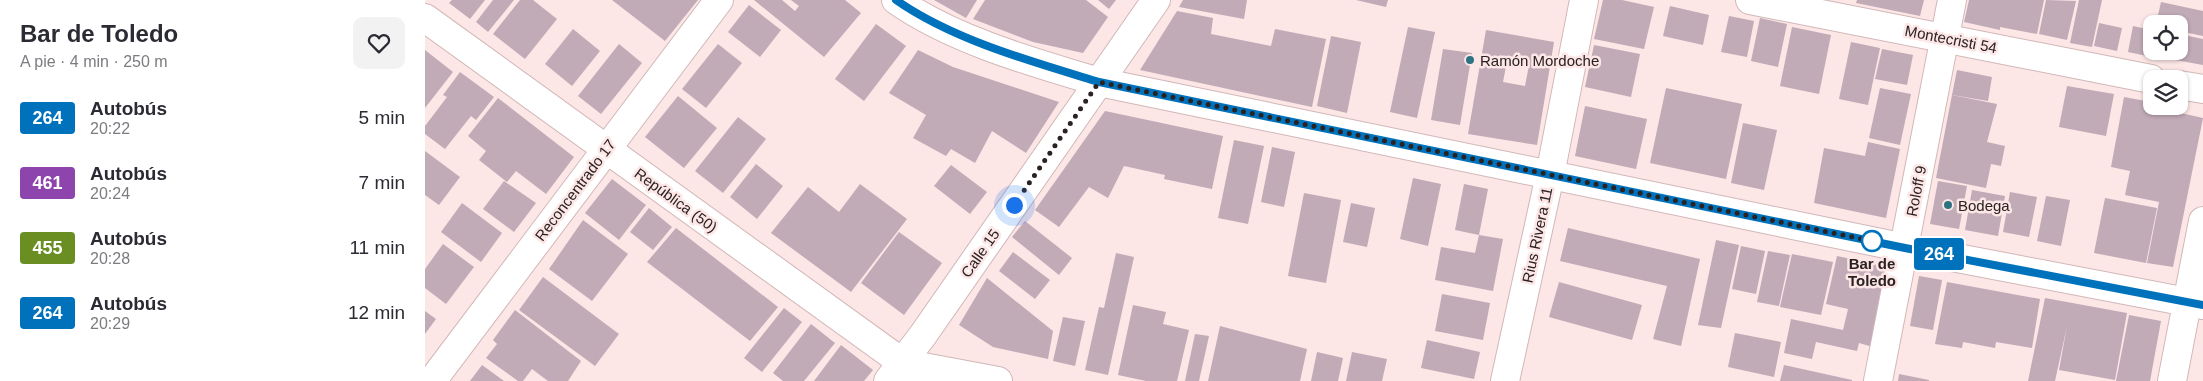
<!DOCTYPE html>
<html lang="es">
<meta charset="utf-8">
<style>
body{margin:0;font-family:Arial,sans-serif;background:#f2f2f3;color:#2b2b33;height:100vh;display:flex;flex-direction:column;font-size:19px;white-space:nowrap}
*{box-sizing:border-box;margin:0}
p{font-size:16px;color:#7c7c81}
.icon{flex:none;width:28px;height:28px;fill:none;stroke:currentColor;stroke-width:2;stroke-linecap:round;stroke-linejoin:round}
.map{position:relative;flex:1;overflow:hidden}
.sheet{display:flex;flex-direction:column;background:#fff;width:425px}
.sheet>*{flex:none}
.badge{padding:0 10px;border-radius:4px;font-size:18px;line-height:32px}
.buttons{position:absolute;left:1718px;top:15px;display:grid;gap:10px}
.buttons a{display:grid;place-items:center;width:45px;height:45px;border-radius:10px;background:#fff;box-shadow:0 1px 4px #0004;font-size:25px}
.you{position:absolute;width:25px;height:25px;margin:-12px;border:4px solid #fff;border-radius:50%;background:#1a73e8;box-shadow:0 0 0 8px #1a73e833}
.map>.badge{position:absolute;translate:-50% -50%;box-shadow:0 0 0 2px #fff}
.round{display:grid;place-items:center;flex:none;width:52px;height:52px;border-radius:10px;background:#f2f2f3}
.headline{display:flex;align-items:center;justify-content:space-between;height:85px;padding:0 20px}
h1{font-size:24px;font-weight:800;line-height:38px}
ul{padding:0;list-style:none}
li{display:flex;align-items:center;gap:15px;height:65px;padding:0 20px}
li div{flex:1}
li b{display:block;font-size:19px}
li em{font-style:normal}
li .badge{min-width:55px;font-weight:700;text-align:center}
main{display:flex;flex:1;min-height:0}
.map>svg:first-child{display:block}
.building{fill:#c1abb7;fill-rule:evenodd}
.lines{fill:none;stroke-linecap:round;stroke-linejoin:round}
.minor-casing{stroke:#d2b7b8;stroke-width:30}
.major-casing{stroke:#d2b7b8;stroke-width:30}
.minor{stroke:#fff;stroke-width:28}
.major{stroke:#fff;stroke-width:28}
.line-casing{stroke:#fff;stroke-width:11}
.line{stroke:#0072bc;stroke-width:8}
.walk{stroke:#2a2121;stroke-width:5;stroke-dasharray:0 9}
.poi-dot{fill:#2e7382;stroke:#fce6e6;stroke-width:2}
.stop-dot{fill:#fff;stroke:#0072bc;stroke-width:2.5}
.labels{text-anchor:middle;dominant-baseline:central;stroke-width:5;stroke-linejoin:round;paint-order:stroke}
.street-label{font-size:15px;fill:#2a2121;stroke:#fce6e6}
.poi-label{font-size:15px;fill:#2a2121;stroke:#fce6e6;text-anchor:start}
.stop-label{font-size:15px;font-weight:bold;fill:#2a2121;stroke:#fce6e6}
</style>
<main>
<section class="sheet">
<div class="headline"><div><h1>Bar de Toledo</h1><p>A pie · 4 min · 250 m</p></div><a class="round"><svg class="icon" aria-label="heart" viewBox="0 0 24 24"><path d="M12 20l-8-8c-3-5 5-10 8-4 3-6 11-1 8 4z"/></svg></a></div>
<ul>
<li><span class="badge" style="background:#0072bc;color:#fff">264</span><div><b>Autobús</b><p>20:22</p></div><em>5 min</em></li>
<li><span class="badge" style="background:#8e44ad;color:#fff">461</span><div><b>Autobús</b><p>20:24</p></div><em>7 min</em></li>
<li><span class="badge" style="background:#6b8e23;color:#fff">455</span><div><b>Autobús</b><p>20:28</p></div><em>11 min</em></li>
<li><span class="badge" style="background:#0072bc;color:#fff">264</span><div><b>Autobús</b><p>20:29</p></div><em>12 min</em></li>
</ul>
</section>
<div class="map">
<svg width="1778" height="381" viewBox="0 0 1778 381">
<rect width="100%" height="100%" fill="#fce6e6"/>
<g class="building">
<polygon points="27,0 60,0 45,19 24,3"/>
<polygon points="68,0 89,0 63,32 51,22"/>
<polygon points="95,0 108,0 132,19 100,59 68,34"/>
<polygon points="187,0 273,0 240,41"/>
<polygon points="329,0 357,0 370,11 374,6 366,0 420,0 436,13 399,57"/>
<polygon points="509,0 552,0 541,18"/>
<polygon points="560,0 661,0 683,17 658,53 608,42 548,19"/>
<polygon points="673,0 691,0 684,9"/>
<polygon points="758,0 822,0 819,19 754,7"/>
<polygon points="931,0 963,0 961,7"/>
<polygon points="1178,0 1197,0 1229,7 1219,49 1169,39"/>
<polygon points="1432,0 1499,0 1495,16 1431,3"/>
<polygon points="1544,0 1619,0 1612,34 1575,27 1575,30 1539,22"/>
<polygon points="1621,0 1651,1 1642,40 1614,34"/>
<polygon points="1654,0 1677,0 1667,47 1645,43"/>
<polygon points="1736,2 1778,11 1778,36 1754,31 1754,24 1731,24"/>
<polygon points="324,5 356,30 335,57 303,32"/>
<polygon points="1245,6 1284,15 1278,45 1238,36"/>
<polygon points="752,11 788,18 786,34 846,46 850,29 901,39 887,107 715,70"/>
<polygon points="1304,16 1329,21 1322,57 1296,52"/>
<polygon points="1335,18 1362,24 1353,67 1326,61"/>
<polygon points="1674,23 1697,28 1692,51 1669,46"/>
<polygon points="451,24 481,46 439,101 410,79"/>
<polygon points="1708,26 1726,30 1726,51 1738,51 1736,59 1703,52"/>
<polygon points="983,27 1010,32 992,118 965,112"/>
<polygon points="1367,27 1406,35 1394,94 1355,86"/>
<polygon points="148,29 175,51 147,86 120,64"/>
<path d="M1061,30L1129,42L1112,145L1043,134ZM1083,56L1105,60L1100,86L1078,82Z"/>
<polygon points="1754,34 1778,39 1778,65 1745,59 1747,51 1754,51"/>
<polygon points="906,36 936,42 922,113 892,106"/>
<polygon points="1426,42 1455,48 1443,105 1414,99"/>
<polygon points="194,44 217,63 176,114 153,96"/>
<polygon points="293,44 317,63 281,108 257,89"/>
<polygon points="1169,45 1215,54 1206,97 1160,87"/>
<polygon points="1018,49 1047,53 1035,125 1006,120"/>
<polygon points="1457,49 1488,55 1482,85 1450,79"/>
<polygon points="0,50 28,72 0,108"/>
<polygon points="493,50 528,67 634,102 601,153 567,131 550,163 526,149 521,156 488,138 501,115 464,93"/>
<polygon points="1532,70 1567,77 1563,101 1527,95"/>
<polygon points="35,72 69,97 51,120 46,116 20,149 0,134 0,126 22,97 18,95"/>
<polygon points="1642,86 1689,94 1681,136 1634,127"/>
<polygon points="1241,88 1317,104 1301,179 1225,163"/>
<polygon points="1455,88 1486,94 1475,145 1444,138"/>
<polygon points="1527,95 1572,104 1562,142 1580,146 1576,166 1566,164 1561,188 1511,178"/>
<polygon points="253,96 292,128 259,168 220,137"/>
<polygon points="1699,97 1726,102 1726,106 1743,106 1742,110 1778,118 1748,267 1722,263 1734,202 1700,195 1705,171 1686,167"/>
<polygon points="73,98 149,157 121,194 91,171 82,182 54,160 61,151 43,136"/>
<polygon points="1160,106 1222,119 1211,169 1150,156"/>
<polygon points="680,111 798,136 787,189 739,179 740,175 699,166 683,198 664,187 634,227 610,210"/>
<polygon points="313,117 341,139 298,193 270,171"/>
<polygon points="1318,123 1352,130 1339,190 1306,183"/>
<polygon points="809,140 839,146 823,224 793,218"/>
<polygon points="1443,142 1475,149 1461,218 1389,203 1399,148 1440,156"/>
<polygon points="847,147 870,152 859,207 836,202"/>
<polygon points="0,151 35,177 14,205 0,195"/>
<polygon points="331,164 358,186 332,219 305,197"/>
<polygon points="526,165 562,192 545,214 509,186"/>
<polygon points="988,178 1016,184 1003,246 975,239"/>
<polygon points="187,179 221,205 194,240 160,213"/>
<polygon points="79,181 111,203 89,232 58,209"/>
<polygon points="1513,181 1542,186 1534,229 1505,224"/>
<polygon points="435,184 482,219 426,292 346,233 383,187 414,212"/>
<polygon points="1039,184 1063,189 1054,235 1030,230"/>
<polygon points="1547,190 1580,196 1573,236 1540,230"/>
<polygon points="1585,192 1612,197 1604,237 1578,232"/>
<polygon points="879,193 916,200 901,283 863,276"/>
<polygon points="1621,196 1645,200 1636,246 1612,241"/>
<polygon points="1680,198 1732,208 1721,263 1669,253"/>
<polygon points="37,203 77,233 56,262 16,232"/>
<polygon points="926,203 950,208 942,247 918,242"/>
<polygon points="224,208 247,227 228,250 205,232"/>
<polygon points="158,220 203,254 167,301 124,269"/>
<polygon points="600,221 647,258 634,275 587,237"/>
<polygon points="251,228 353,307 325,341 222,262"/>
<polygon points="1143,228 1275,259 1256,346 1228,339 1242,286 1135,261"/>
<polygon points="474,232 517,263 479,315 436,283"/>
<polygon points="1054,235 1078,239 1068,291 1010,280 1016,247 1050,253"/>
<polygon points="1291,240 1314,245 1296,328 1273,325"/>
<polygon points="18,244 49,267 21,304 0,288 0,269"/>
<polygon points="1316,246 1340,251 1331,294 1307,289"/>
<polygon points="1343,251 1365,255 1354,306 1332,302"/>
<polygon points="588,252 625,280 610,299 574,271"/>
<polygon points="691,253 709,257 683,375 660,370 674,307 679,308"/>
<polygon points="1367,254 1408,262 1396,315 1355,307"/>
<polygon points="1412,256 1465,267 1448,347 1434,343 1432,351 1391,342 1387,359 1359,353 1366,319 1418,330 1423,309 1401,304"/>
<polygon points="1494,276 1517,280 1508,330 1485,326"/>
<polygon points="118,277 194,334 170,366 94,310"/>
<polygon points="562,278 628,331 623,359 568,347 534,325"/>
<polygon points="1134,282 1217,305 1207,340 1124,317"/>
<polygon points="1522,282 1615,299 1607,348 1571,342 1570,348 1538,342 1537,348 1510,344"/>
<polygon points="1017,294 1065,303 1058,340 1010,331"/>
<polygon points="1620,298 1702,313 1690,380 1634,370 1642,326 1630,381 1603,381"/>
<polygon points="708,305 741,312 738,324 764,330 752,381 721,381 693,375"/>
<polygon points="359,308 377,322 337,372 319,358"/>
<polygon points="90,310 156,361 143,381 123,381 107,369 98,381 93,381 61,358 72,344 68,340"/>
<polygon points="0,311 11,319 0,334"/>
<polygon points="1704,315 1736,321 1725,381 1691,381"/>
<polygon points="638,317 660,321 650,366 628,361"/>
<polygon points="386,324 410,343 379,381 358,381 348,373"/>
<polygon points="795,326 882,349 875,381 783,381"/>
<polygon points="1310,333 1356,342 1349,377 1303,367"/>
<polygon points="770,334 784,336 774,381 760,381"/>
<polygon points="1002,340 1055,352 1049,379 996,368"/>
<polygon points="416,345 448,370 439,381 389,381"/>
<polygon points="892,352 918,358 913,381 886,381"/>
<polygon points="927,352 962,359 957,381 921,381"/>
<polygon points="57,365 79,381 45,381"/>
<polygon points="1359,365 1427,380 1427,381 1355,381"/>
<polygon points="1474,374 1504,380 1504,381 1473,381"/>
</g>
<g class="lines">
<defs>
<g id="minor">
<polyline points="1325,0 1726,79"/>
<polyline points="1754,85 1778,89"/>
<polyline points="477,363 573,381"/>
<polyline points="7,381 294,0"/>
<polyline points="463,381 498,335 731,0"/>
<polyline points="1080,381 1125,175 1159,0"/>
<polyline points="1453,381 1527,0"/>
<polyline points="1747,381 1778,221"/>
</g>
<g id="major">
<path d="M471,0C528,40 607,62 674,82L1480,248L1778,305"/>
<polyline points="0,18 503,381"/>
</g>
</defs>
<use href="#minor" class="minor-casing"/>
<use href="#major" class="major-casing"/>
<use href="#minor" class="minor"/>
<use href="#major" class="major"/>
</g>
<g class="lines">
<defs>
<path id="line" d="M471,0C528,40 608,62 674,82L1480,248L1778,305"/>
</defs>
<use href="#line" class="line-casing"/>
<use href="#line" class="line"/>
<polyline class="walk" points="589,205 674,82 1447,241"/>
</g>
<g class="poi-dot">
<circle cx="1045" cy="60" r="5"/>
<circle cx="1523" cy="205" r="5"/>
</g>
<circle class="stop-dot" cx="1447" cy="241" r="10"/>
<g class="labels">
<g class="street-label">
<text transform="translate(1526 39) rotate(11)">Montecristi 54</text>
<text transform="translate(150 190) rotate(-53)">Reconcentrado 17</text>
<text transform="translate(1491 191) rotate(-79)">Roloff 9</text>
<text transform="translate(251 200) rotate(36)">República (50)</text>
<text transform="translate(1112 235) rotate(-78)">Rius Rivera 11</text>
<text transform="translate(555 253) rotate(-55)">Calle 15</text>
</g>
<g class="poi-label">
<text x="1055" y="60">Ramón Mordoche</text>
<text x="1533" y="205">Bodega</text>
</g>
<g class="stop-label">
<text x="1447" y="263">Bar de<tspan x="1447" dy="17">Toledo</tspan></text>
</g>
</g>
</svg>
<div class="buttons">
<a><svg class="icon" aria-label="locate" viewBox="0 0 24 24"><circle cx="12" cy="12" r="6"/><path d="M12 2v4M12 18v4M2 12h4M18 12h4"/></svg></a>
<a><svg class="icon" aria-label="layers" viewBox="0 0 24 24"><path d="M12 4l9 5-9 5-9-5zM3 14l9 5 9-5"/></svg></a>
</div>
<div class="you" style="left:589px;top:205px"></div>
<b class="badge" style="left:1514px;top:254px;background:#0072bc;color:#fff">264</b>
</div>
</main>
